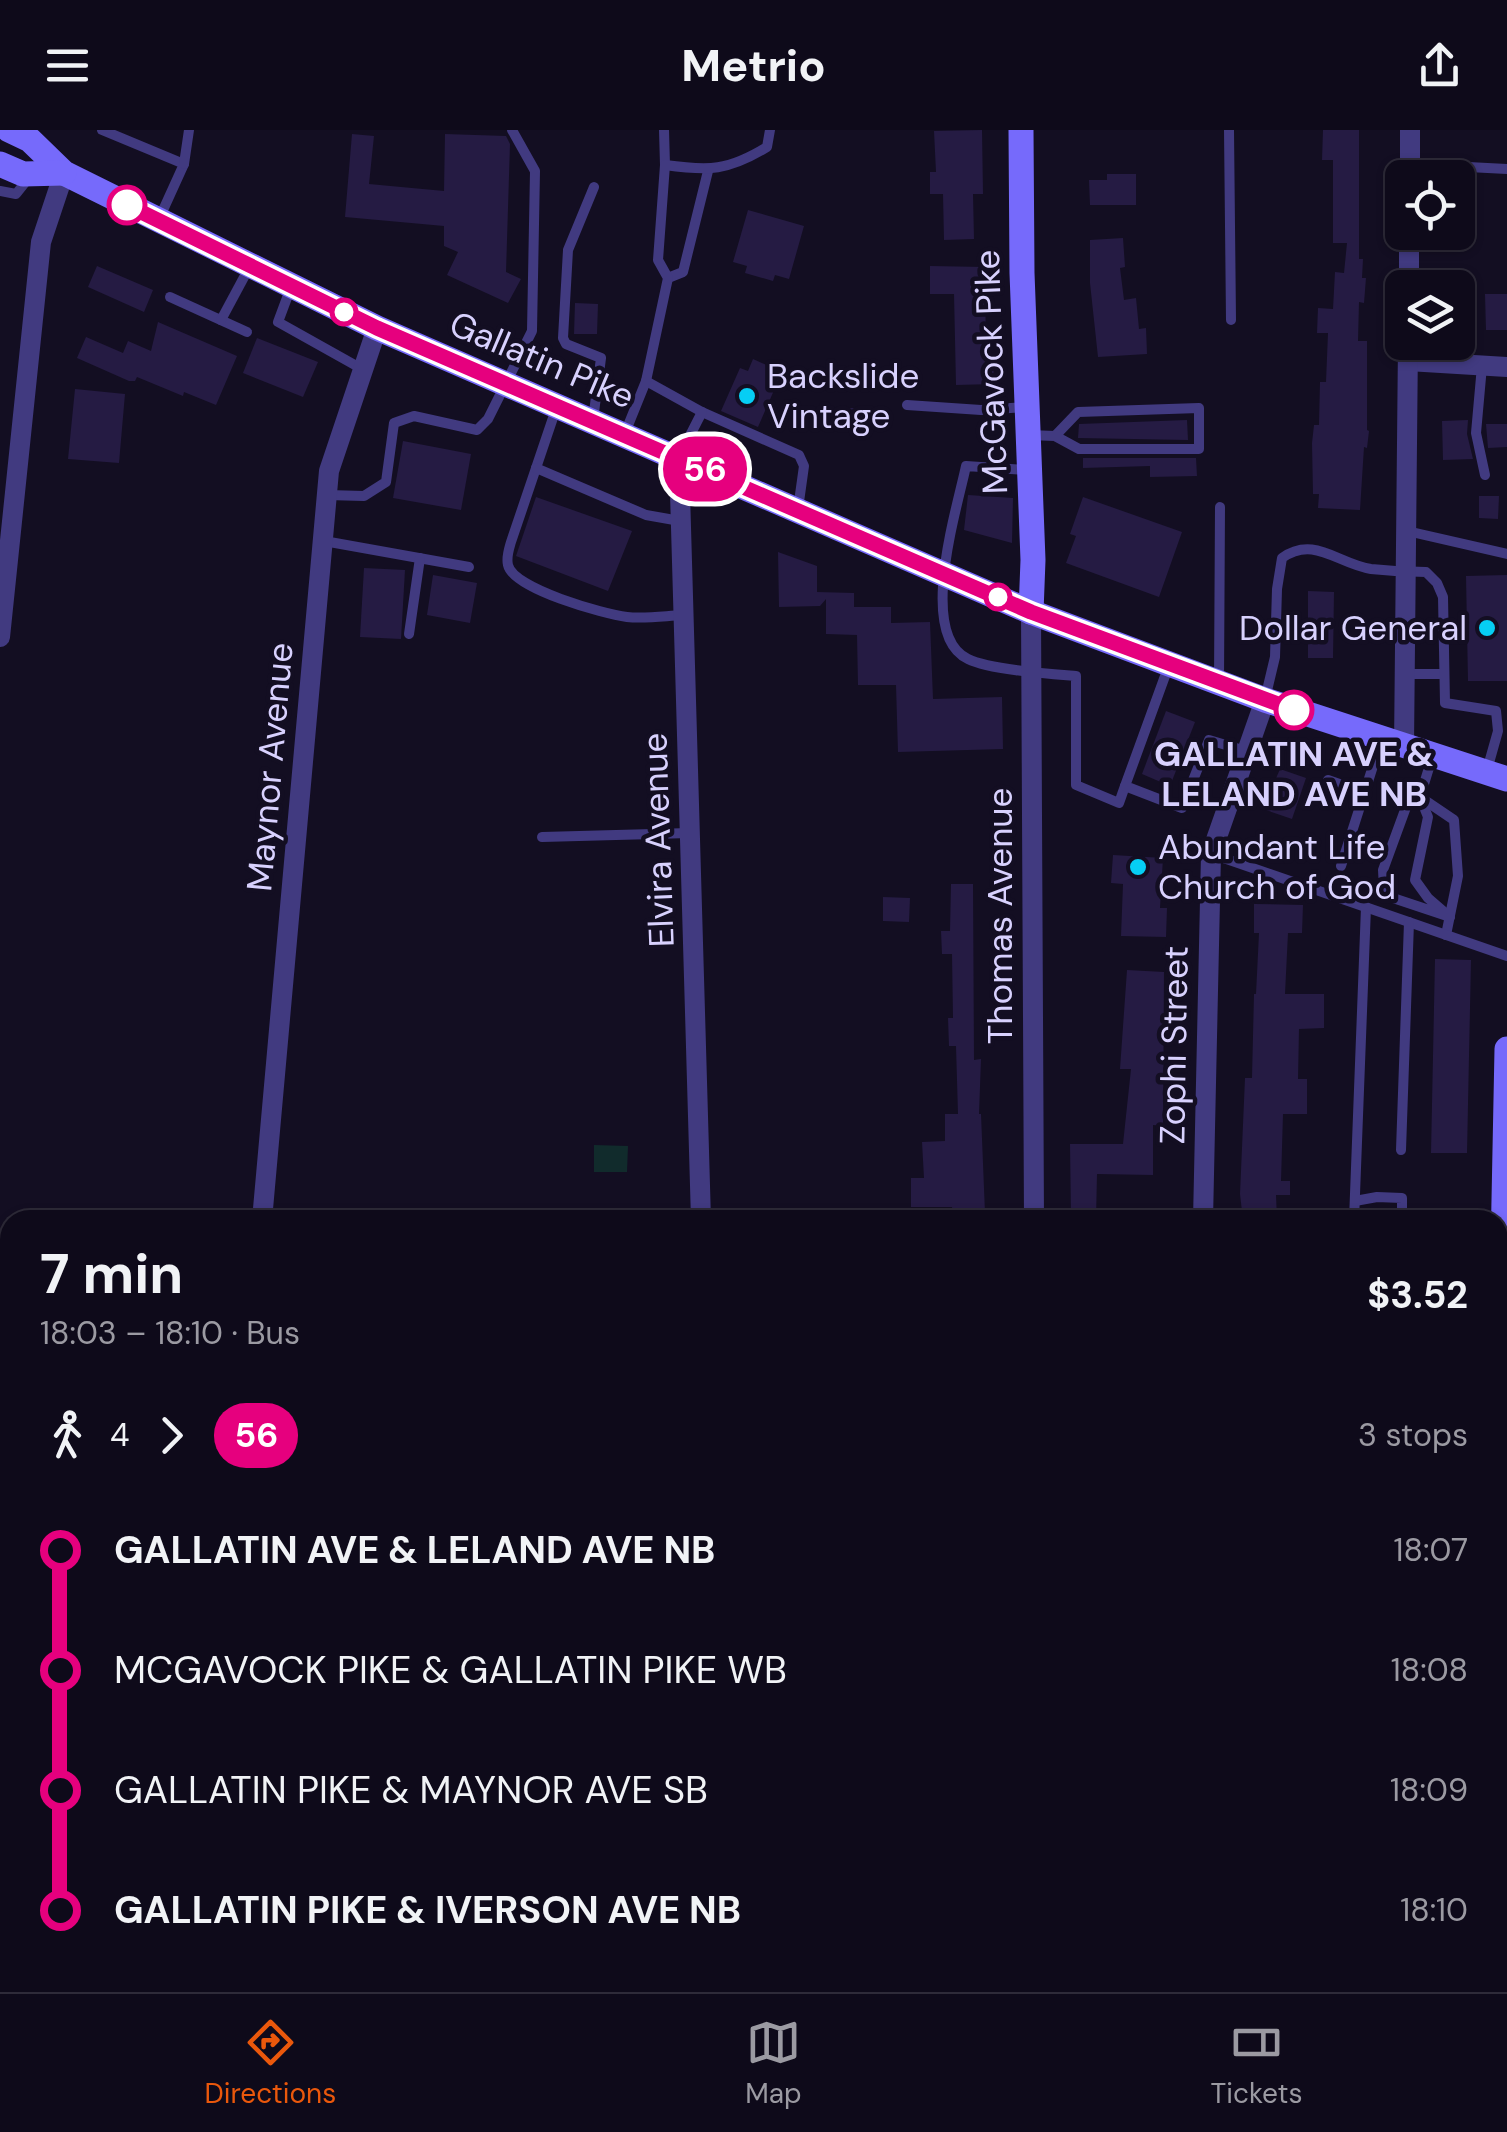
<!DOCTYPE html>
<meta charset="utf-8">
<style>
body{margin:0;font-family:"DM Sans",sans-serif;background:#1c1827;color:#f1f3f6;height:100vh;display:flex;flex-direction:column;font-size:38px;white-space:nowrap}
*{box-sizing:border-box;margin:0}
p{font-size:32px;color:#9b9aa2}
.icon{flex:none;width:55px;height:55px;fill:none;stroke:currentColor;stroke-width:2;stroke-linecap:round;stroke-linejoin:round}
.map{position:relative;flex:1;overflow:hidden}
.side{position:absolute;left:0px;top:1080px;width:1508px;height:782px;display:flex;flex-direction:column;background:#0e0a1a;border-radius:30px 30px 0 0;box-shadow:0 2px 8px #0004,0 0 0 2px #2e2b39}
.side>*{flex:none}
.badge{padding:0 20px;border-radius:32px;font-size:35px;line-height:65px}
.buttons{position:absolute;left:1385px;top:30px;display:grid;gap:20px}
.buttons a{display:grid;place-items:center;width:90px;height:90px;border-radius:15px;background:#0e0a1a;box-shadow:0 2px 8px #0004,0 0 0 2px #2e2b39;font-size:50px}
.map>.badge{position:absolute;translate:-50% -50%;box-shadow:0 0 0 5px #fff}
.legs{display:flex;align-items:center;gap:15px;height:110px;padding:0 40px;font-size:32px}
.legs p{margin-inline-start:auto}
.overview{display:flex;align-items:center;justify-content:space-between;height:170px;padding:0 40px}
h1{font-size:55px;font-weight:700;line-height:75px}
ul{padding:0 40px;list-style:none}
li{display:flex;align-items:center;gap:35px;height:120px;font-size:38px}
li i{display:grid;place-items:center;width:15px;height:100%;margin:0 12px;background:currentColor}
li i::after{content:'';width:25px;height:25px;margin:-12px;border:8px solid;border-radius:50%;background:#0e0a1a}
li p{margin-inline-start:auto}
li:first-child i{background:linear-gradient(#0000 50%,currentColor 0)}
li:last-child i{background:linear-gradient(currentColor 50%,#0000 0)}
header{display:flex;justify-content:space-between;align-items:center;height:130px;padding:0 40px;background:#0e0a1a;font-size:45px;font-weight:700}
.menu{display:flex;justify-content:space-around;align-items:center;height:140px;border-top:2px solid #2e2b39;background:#0e0a1a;font-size:28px;color:#9b9aa2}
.menu a{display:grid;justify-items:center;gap:5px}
.menu .selected{color:#ea580c}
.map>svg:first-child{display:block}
.green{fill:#112b2c}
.building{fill:#251b43}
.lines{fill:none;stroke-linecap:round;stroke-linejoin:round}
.lane{stroke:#413a80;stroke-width:10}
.street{stroke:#413a80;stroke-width:20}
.secondary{stroke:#766afb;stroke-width:25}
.rail{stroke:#06cef4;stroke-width:5;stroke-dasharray:15 12;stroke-linecap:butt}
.line-1-casing{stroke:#fff;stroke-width:22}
.line-1{stroke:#e6007e;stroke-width:15}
.stop-1-dot{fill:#fff;stroke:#e6007e;stroke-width:5}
.poi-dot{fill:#06cef4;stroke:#130e22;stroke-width:4}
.labels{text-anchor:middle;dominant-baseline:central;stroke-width:9;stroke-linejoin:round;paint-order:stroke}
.street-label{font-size:35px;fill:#d8d1fe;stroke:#130e22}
.poi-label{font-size:35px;fill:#d8d1fe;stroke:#130e22;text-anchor:start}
.stop-label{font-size:35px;font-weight:bold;fill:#d8d1fe;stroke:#130e22}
</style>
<header><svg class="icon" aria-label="menu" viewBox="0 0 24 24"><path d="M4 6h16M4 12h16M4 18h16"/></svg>Metrio<svg class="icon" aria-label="share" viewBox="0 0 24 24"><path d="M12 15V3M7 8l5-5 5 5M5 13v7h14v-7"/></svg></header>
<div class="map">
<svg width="1507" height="1862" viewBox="0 0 1507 1862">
<rect width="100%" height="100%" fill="#130e22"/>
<polygon class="green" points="594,1015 628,1016 627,1042 594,1042"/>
<g class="building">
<polygon points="982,0 983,64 973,64 974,109 944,110 943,64 930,64 930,42 936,42 934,1"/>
<polygon points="1323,0 1359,0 1359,129 1363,129 1362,148 1366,148 1364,173 1359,172 1358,211 1367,211 1367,300 1369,301 1367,318 1364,317 1360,380 1318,378 1319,364 1313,364 1312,313 1314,295 1319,295 1320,252 1326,252 1328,203 1317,203 1318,178 1333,179 1335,142 1344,143 1347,113 1333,113 1333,30 1322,30"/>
<polygon points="352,4 374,6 369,54 444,61 445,4 506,6 510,14 506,142 521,149 508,173 447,145 458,122 444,116 444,96 345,87"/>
<polygon points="1107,44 1136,44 1136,75 1090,75 1089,50 1107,50"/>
<polygon points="748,80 804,96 789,149 775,145 773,151 745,143 747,136 733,132"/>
<polygon points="1123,108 1125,137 1120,138 1124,170 1136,168 1139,199 1146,198 1147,224 1098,227 1090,153 1090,110"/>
<polygon points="97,136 153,160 144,182 88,157"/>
<polygon points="930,136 985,137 986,230 993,229 994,254 956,255 954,164 930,164"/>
<polygon points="1485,164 1507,164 1507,200 1486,200"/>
<polygon points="575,173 598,174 597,204 574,204"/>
<polygon points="158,192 237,226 216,275 184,262 183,266 137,247 135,251 129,251 77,228 86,207 123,223 128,211 151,221"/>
<polygon points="257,208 318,232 303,267 243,243"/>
<polygon points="753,229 782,242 758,297 721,281 740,238 748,241"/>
<polygon points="75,259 125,264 119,333 68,329"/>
<rect x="849" y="278" width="26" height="21"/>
<polygon points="1187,290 1188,310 1078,308 1079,294"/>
<polygon points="1468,290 1467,304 1473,329 1443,330 1442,291"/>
<polygon points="1486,294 1507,294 1507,317 1488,318"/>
<polygon points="403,311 471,324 461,380 393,368"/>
<polygon points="1083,328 1196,328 1197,346 1150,347 1150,336 1083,338"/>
<polygon points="968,365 1013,368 1012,413 964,400"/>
<polygon points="1479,366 1499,366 1498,389 1479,388"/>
<polygon points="536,367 632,401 608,461 516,426"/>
<polygon points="1083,367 1182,402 1159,467 1066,433 1076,406 1070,404"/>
<polygon points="778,422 817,436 817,462 854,463 854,477 891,477 891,493 930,492 933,569 1002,567 1003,619 898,622 896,555 858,555 857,505 826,504 826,469 820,476 779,477"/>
<polygon points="364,438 405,440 401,509 360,507"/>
<polygon points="433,445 477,453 470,493 427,485"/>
<polygon points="1507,445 1507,551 1468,551 1466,446"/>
<polygon points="1308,461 1334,462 1333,528 1308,528"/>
<polygon points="1166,581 1195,592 1170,656 1142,644"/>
<polygon points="1280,639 1306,648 1292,689 1263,679"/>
<polygon points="1113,725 1163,728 1160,778 1167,778 1166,807 1121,806 1123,754 1111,753"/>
<polygon points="951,754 973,754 974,930 981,929 979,984 981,984 985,1083 953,1084 952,1077 911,1077 911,1048 924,1048 922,1012 945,1011 945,984 958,984 956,916 949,916 948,888 953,888 952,824 942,824 941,801 950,801"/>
<polygon points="883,767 910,768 909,792 883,791"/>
<polygon points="1254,774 1303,775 1302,803 1288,803 1285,864 1324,864 1324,898 1299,899 1298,949 1307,949 1307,984 1283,984 1281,1051 1290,1051 1290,1065 1276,1065 1277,1090 1243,1090 1240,1064 1245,948 1252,948 1254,864 1256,864 1259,803 1254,803"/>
<polygon points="1435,829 1471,830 1467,1023 1431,1023"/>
<polygon points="1127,840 1164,842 1163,996 1153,995 1153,1045 1097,1044 1096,1089 1071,1088 1070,1014 1123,1014 1131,939 1120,939"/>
</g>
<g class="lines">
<g class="lane">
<polyline points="102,0 184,34 159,89"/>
<polyline points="664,0 665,35"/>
<polyline points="1229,0 1231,190"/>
<polyline points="184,34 189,0"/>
<polyline points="1410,34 1507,39"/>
<polyline points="0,61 16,64 28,49"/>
<polyline points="668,148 683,142 708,41"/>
<polyline points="291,157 278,192 362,239"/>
<polyline points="170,167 247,202"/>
<polyline points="221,190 250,136"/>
<polyline points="1482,236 1476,303 1485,345"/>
<polyline points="646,251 702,282 799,325 804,336 798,379"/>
<polyline points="907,275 981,280 1026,277"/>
<path d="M557,276L511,412C509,419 506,427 508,435C513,459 604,484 627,487C645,489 664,486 682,485"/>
<polyline points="593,290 601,228 566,214 563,208 568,120 594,57"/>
<path d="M625,303L646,251L668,148L658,130L665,35C709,41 728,41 767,17L770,0"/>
<polyline points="1029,305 1055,306 1079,319 1199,319 1199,278 1078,282 1055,306"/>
<polyline points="679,327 702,282"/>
<polyline points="536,338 646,385 680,391"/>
<path d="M1027,340L966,336C957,379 917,505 968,529C990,540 1051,544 1076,546V655L1119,673L1125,656"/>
<polyline points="327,365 364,366 386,352 394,293 414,286 477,300 488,289 532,201 535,41 512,0"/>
<polyline points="1407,401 1507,424"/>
<polyline points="324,411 469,437"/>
<polyline points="409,504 420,428"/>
<polyline points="1169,535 1125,656 1182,678 1209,610 1246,621"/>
<polyline points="1405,544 1444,544"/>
<polyline points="1219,552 1220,377"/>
<path d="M1265,569L1275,527L1277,459L1282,428C1314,405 1338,434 1371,439C1389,441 1408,442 1426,442L1437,453L1443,467L1445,573L1496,581L1498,601L1487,640"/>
<polyline points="1432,628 1420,667 1454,690 1458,746 1446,805"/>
<polyline points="1328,650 1365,663"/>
<polygon points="1420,667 1428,687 1415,750 1428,768 1450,787 1393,768 1384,758 1383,740 1409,669"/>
<polyline points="542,707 690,703"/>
<polyline points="1212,724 1507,826"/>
<polyline points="1341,736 1381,611"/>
<polyline points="1401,1020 1409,792"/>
<polyline points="1355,1071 1377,1067 1402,1068 1402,1090"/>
<polyline points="1354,1090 1366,777"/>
<polyline points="1498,1822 1507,1822"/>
</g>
<g class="street">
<polyline points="1410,48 1410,0"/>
<polyline points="1409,158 1409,102"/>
<polyline points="1408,231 1507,237"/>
<polyline points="679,328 701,1090"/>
<polyline points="1031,482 1034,1090"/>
<polyline points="0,507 41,112 64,43"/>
<polyline points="1404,617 1408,212"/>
<polyline points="262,1090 329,341 377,198"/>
<polyline points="1203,1090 1211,724 1265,570"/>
<polyline points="0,1285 10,1286"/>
<polyline points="711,1852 711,1862"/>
<polyline points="1053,1852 1053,1862"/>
<polyline points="412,1862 413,1852"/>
</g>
<g class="secondary">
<polyline points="9,0 30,10 64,43 377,198 1031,482 1265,570 1507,649"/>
<polyline points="1021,0 1022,143 1033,430 1031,482"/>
<polyline points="0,34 23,44 64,43"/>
<polyline points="1507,919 1499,1322 1507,1659"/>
</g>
<g class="rail">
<polyline points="0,1605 10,1618"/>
<polyline points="188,1852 196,1862"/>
<polyline points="207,1852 216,1862"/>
</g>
</g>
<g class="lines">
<defs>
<polyline id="line-1" points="127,75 377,198 1031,482 1294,580"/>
</defs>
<use href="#line-1" class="line-1-casing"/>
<use href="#line-1" class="line-1"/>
</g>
<g class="stop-1-dot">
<circle cx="127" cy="75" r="18"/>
<circle cx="344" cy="182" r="12"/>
<circle cx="998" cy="467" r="12"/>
<circle cx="1294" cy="580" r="18"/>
</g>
<g class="poi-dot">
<circle cx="747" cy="266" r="10"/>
<circle cx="1487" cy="498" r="10"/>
<circle cx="1138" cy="737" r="10"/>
</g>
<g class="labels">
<g class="street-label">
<text transform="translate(542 230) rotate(23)">Gallatin Pike</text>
<text transform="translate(991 242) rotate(-92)">McGavock Pike</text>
<text transform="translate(270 637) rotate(-85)">Maynor Avenue</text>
<text transform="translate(658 710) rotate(-92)">Elvira Avenue</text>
<text transform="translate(1000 786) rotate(-90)">Thomas Avenue</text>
<text transform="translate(1174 915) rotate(-89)">Zophi Street</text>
</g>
<g class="poi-label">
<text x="767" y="246">Backslide<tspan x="767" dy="40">Vintage</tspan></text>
<text x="1467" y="498" text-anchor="end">Dollar General</text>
<text x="1158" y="717">Abundant Life<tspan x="1158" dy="40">Church of God</tspan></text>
</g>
<g class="stop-label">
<text x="1294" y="624">GALLATIN AVE &amp;<tspan x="1294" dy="40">LELAND AVE NB</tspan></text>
</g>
</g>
</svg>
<div class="buttons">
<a><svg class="icon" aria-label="locate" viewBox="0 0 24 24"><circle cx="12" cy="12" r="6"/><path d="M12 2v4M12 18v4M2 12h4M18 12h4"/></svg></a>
<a><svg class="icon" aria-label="layers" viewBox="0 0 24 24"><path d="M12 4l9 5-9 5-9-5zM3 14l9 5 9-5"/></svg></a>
</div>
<b class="badge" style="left:705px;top:339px;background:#e6007e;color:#fff">56</b>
<section class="side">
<div class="overview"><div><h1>7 min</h1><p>18:03 – 18:10 · Bus</p></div><b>$3.52</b></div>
<div class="legs"><svg class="icon" aria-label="walk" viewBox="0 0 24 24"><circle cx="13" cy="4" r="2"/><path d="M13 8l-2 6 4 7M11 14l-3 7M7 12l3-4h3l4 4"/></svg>4<svg class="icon" aria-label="forward" viewBox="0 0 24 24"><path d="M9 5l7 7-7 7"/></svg><b class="badge" style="background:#e6007e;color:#fff">56</b><p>3 stops</p></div>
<ul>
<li><i style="color:#e6007e"></i><b>GALLATIN AVE &amp; LELAND AVE NB</b><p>18:07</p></li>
<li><i style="color:#e6007e"></i><span>MCGAVOCK PIKE &amp; GALLATIN PIKE WB</span><p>18:08</p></li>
<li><i style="color:#e6007e"></i><span>GALLATIN PIKE &amp; MAYNOR AVE SB</span><p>18:09</p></li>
<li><i style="color:#e6007e"></i><b>GALLATIN PIKE &amp; IVERSON AVE NB</b><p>18:10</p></li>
</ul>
</section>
</div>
<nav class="menu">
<a class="selected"><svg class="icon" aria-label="directions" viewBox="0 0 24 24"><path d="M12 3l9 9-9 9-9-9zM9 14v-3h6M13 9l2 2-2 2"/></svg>Directions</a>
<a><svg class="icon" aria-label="map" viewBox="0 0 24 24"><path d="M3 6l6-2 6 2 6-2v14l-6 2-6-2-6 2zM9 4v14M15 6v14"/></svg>Map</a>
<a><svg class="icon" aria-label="tickets" viewBox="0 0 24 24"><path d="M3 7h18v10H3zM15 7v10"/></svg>Tickets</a>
</nav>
